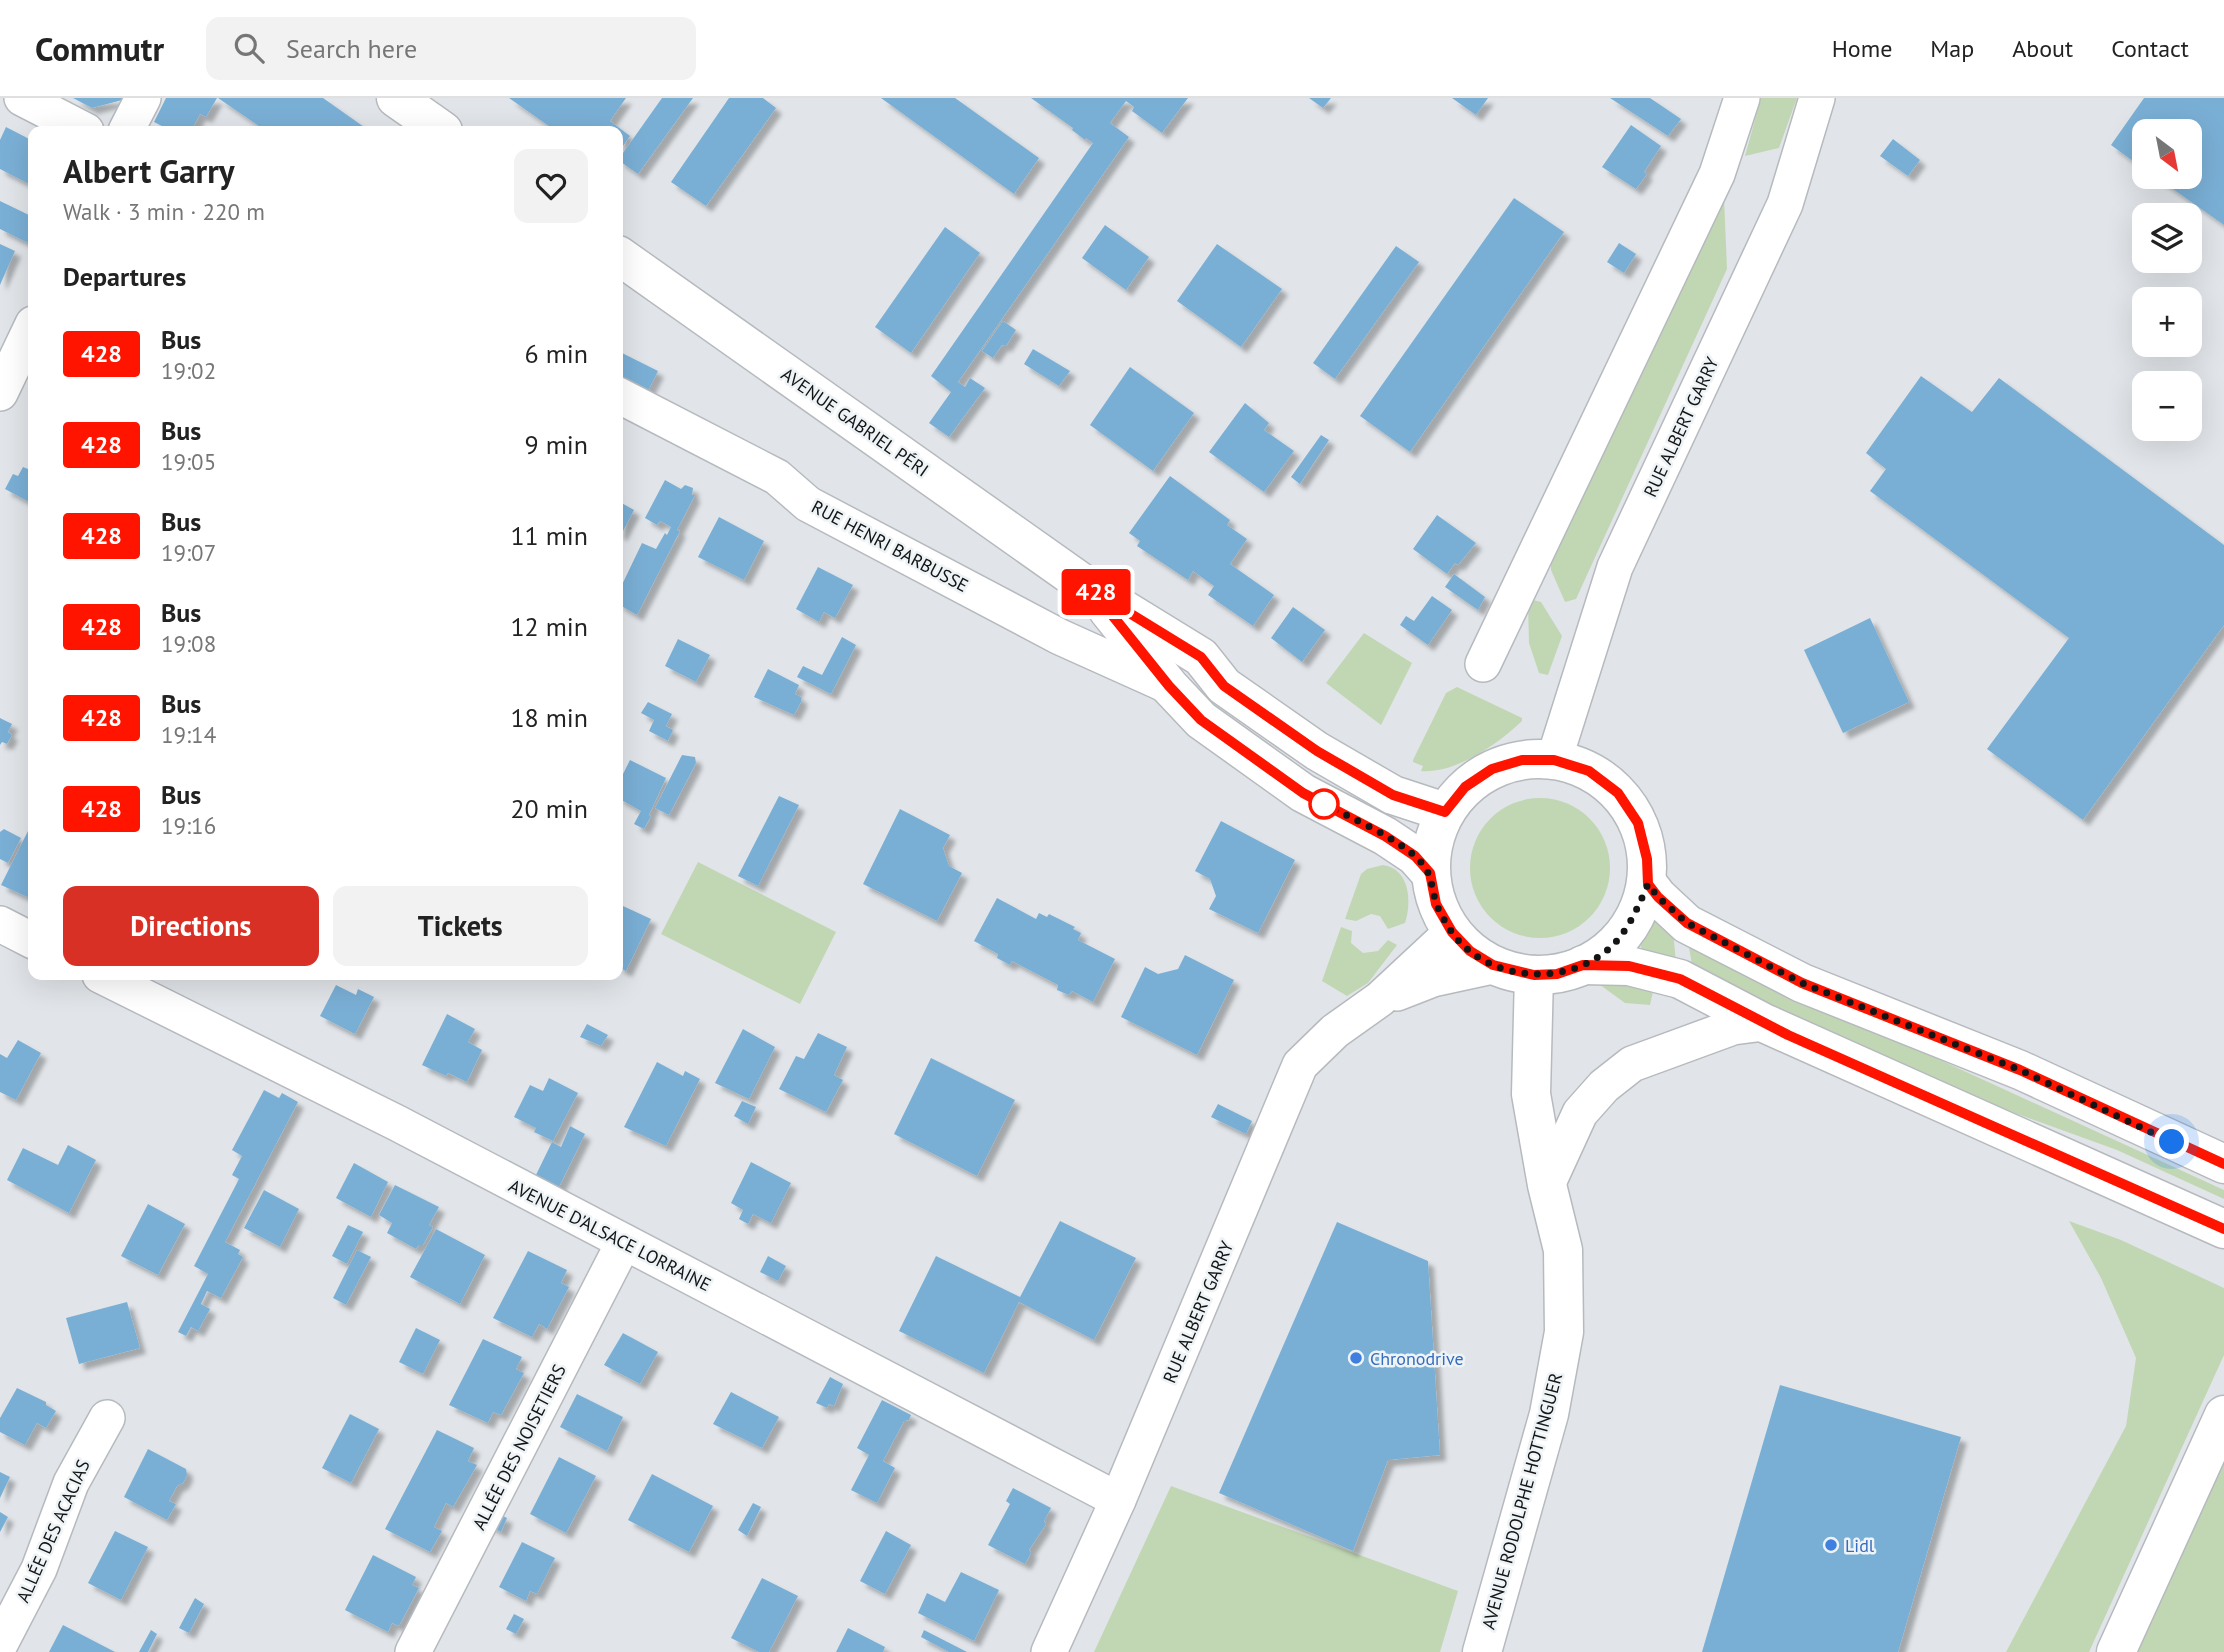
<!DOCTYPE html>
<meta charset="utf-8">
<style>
body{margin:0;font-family:"PT Sans",sans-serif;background:#f2f2f2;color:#222;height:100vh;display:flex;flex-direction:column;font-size:26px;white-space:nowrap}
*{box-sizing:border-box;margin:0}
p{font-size:23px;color:#767676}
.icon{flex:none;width:38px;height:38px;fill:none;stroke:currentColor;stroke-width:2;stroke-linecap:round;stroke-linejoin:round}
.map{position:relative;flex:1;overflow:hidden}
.sheet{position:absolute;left:28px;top:28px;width:595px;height:854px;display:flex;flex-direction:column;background:#fff;border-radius:14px;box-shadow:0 7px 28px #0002}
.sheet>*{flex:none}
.badge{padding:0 14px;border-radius:5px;font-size:24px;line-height:46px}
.needle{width:46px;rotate:148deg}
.buttons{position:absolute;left:2132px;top:21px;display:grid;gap:14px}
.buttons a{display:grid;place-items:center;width:70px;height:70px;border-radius:14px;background:#fff;box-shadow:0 7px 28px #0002;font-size:35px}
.you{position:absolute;width:35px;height:35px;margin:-18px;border:5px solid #fff;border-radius:50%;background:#1a73e8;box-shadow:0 0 0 10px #1a73e833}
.map>.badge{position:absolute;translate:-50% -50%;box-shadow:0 0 0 4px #fff}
h2{padding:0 35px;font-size:26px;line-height:63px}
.round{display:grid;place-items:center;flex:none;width:74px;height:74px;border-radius:14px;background:#f2f2f2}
.overview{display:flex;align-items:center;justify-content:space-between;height:119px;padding:0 35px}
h1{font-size:33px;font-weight:600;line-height:52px}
.button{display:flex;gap:14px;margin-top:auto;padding:14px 35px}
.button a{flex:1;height:80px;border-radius:14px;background:#d93025;color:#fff;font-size:28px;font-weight:600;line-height:80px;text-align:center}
.button a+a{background:#f2f2f2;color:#222}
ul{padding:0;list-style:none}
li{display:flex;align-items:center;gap:21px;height:91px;padding:0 35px}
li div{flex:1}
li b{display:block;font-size:26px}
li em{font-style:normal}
li .badge{min-width:77px;font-weight:700;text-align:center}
header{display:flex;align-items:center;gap:42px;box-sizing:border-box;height:98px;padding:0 35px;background:#fff;border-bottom:2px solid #e0e0e0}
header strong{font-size:33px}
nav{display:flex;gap:38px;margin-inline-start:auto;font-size:24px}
.search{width:490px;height:63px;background:#f2f2f2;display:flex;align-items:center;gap:18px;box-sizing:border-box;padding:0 24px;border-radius:14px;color:#767676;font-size:26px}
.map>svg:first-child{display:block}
.green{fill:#c1d7b3}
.building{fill:#7aafd5;filter:url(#shadow)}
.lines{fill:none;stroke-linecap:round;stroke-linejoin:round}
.minor-casing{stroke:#b6babe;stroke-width:38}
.tertiary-casing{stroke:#b6babe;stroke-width:41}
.secondary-casing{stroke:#b6babe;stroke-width:41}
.trunk-casing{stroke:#b6babe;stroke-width:41}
.minor{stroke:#fff;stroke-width:35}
.tertiary{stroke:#fff;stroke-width:38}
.secondary{stroke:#fff;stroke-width:38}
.trunk{stroke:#fff;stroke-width:38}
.line-casing{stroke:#fff;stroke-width:16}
.line{stroke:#ff1400;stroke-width:10}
.walk{stroke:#131415;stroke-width:7;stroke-dasharray:0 12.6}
.stop-dot{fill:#fff;stroke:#ff1400;stroke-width:3.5}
.shop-dot{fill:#3f7fe0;stroke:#eef3f6;stroke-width:2.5}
.labels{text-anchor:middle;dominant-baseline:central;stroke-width:5;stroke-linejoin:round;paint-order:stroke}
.street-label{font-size:18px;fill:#131415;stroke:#eef3f6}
.shop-label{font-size:18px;fill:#366cbe;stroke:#eef3f6;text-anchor:start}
</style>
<header>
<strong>Commutr</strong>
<div class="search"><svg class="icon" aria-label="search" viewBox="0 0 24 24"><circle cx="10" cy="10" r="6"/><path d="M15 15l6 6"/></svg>Search here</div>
<nav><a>Home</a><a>Map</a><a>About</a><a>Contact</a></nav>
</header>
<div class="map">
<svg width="2224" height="1554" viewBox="0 0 2224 1554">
<defs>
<filter id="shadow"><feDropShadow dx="6" dy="6" stdDeviation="2" flood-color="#0004"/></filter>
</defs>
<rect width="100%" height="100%" fill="#e1e5e9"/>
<g class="green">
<polygon points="1761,0 1797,0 1779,50 1745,58"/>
<polygon points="1724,100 1727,171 1576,501 1565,504 1551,472 1551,452"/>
<polygon points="1533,502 1541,504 1562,538 1548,577 1539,575 1529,545 1528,507"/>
<polygon points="1364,535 1412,565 1381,627 1326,585"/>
<path d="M1457,589L1522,620V623C1498,646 1455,676 1421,673L1423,668L1413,664V662L1446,595Z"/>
<circle cx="1540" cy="770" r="70"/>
<polygon points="698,764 836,834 800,906 661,836"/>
<path d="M1383,767C1410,771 1412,804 1405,825L1388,831L1380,818L1371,816L1356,823L1345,821L1361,776L1367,771Z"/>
<polygon points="1657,819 1673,832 1676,865 1642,851 1639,845 1652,821"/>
<polygon points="1341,829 1352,833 1351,845 1363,855 1378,853 1388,842 1397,847 1368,885 1347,898 1322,883"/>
<polygon points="1688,844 1796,896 2224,1092 2224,1101 2117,1052 1970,999 1693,872"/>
<polygon points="1596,884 1654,889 1650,907 1625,905"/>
<polygon points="2069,1123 2121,1142 2224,1190 2224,1257 2089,1554 2006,1554 2126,1328 2136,1260 2101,1180"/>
<polygon points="2224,1364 2224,1554 2133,1554"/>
<polygon points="1171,1388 1458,1493 1440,1554 1094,1554"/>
</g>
<g class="building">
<polygon points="73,0 126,0 126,1 92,10"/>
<polygon points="166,0 217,0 206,19 200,16 191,33 172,33 154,24"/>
<polygon points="218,0 323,0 364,29 361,33 266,33"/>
<polygon points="509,0 626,0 610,23 630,38 618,55 618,33 556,33"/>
<polygon points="662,0 693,0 638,76 618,62"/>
<polygon points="729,0 763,0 776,10 706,108 671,84"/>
<polygon points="881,0 955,0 1039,60 1014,96"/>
<polygon points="1031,0 1188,0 1162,35 1132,13 1134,9 1126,3 1110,25 1129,39 958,284 965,289 970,280 985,290 949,339 929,325 951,294 931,278 1093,45 1086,40 1085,42 1072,32 1073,30"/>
<polygon points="1309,0 1331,0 1323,10"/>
<polygon points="1452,0 1488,0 1476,17"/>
<polygon points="1610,0 1650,0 1681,21 1668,38"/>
<polygon points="2144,0 2224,0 2224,127 2156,79 2189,79 2189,33 2144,33 2144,71 2111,47"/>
<polygon points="1631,27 1661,48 1644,74 1647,76 1636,91 1602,69"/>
<polygon points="6,29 33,43 33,88 0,71 0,42"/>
<polygon points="1893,41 1920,62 1908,78 1880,58"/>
<polygon points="1514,100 1564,134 1410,354 1360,318"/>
<polygon points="0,103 33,119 33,134 28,145 0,131"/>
<polygon points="1105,127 1149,159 1126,192 1082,160"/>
<polygon points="945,129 980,155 911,255 875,229"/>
<polygon points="1619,145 1636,156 1624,175 1607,164"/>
<polygon points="0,146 15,153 0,187"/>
<polygon points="1217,146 1282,191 1241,249 1177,203"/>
<polygon points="1396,148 1419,164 1335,281 1313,265"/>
<polygon points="1003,223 1016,232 1006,248 1002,247 993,260 982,253"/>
<polygon points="1033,251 1070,273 1059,288 1024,266"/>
<polygon points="618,253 658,273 647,295 618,280"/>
<polygon points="1130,269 1194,315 1153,373 1090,327"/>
<polygon points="1921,278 1972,314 1999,280 2224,447 2224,527 2083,722 1987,651 2069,540 1870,393 1886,371 1866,355"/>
<polygon points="1245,305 1269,325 1264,332 1294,353 1264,394 1209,354"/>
<polygon points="1321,337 1329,342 1300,386 1291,379"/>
<polygon points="33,361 33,406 5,391 13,376 18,378 23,369 28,371"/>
<polygon points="1170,378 1230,422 1227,427 1247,441 1230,466 1274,497 1253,528 1208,497 1214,488 1193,473 1188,482 1137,448 1140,443 1129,435"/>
<polygon points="665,382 681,391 685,387 693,390 692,397 695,397 677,432 680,433 637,517 618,506 618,495 642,445 656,451 665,435 667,437 671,429 660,423 657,427 645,420"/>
<polygon points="618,403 634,412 621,437 618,436"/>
<polygon points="1437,417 1476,445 1458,467 1455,465 1447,476 1413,451"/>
<polygon points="719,419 764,443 744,482 698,459"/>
<polygon points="818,469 853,487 835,520 824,514 819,524 796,511"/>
<polygon points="1454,476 1485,499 1478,512 1445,489"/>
<polygon points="1432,498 1452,512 1428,547 1400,527 1406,518 1414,523"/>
<polygon points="1293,509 1325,532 1302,564 1271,540"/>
<polygon points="1870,520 1909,604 1843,635 1804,552"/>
<polygon points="842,539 856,547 831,596 797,579 803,568 822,577"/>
<polygon points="678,541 710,557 696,584 665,568"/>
<polygon points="768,571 799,587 795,596 801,599 801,604 794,617 754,599"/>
<polygon points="648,604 672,616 666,628 673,632 668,643 649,633 654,622 641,615"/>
<polygon points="0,620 12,626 8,634 12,637 7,646 2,644 0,647"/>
<polygon points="682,657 695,659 696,665 669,717 655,710"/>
<polygon points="630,662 666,680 649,717 651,718 644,731 634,726 641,713 618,700 618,686"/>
<polygon points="779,698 799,707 758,788 738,778"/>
<polygon points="900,711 950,737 943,750 949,768 962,775 937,823 863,786"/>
<polygon points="1221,723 1295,762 1258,835 1209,811 1216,798 1210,781 1195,773"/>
<polygon points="30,729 33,731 32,801 1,787"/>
<polygon points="4,731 21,740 8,765 0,761 0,734"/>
<polygon points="997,800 1036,821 1039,815 1047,819 1049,816 1075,829 1073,831 1081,835 1078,842 1115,861 1093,904 1072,893 1069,897 1057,892 1058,887 1012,863 1010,867 997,860 998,856 974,843"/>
<polygon points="623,808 651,821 626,873 618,869 618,820"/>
<polygon points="1185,857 1234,882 1197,957 1121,919 1145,869 1158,876 1178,871"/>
<polygon points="336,887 356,897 358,891 374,899 355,936 320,918"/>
<polygon points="447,916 475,931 468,944 482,952 467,984 448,975 446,978 422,967"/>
<polygon points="587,926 608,937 601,948 580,939"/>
<polygon points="743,931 775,949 749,1001 715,985"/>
<polygon points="818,935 847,949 834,977 843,982 826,1014 779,991 796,958 804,961"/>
<polygon points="18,942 41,955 16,1002 0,994 0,956 7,960"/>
<polygon points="931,960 1015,1002 977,1078 894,1036"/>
<polygon points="657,964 683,978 685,973 700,981 666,1048 624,1029"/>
<polygon points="549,980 578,995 553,1043 534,1034 536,1030 514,1019 530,987 543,993"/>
<polygon points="264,992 279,1000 282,995 298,1004 225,1144 240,1152 238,1156 243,1159 221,1200 207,1193 201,1206 210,1211 198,1233 191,1229 186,1238 178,1234 208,1176 194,1168 239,1081 232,1077 242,1058 232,1052"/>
<polygon points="742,1003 756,1009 748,1026 734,1018"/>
<polygon points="1218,1006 1252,1023 1246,1036 1211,1019"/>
<polygon points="570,1028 585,1036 557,1093 534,1081 552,1044 561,1049"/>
<polygon points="68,1047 96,1062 69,1115 7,1082 23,1050 58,1067"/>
<polygon points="751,1064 791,1085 771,1125 753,1116 748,1126 739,1121 743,1112 731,1105"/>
<polygon points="354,1065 388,1084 371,1119 336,1100"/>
<polygon points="395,1087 439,1109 429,1127 433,1129 423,1147 419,1147 416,1151 387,1135 392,1125 379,1117"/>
<polygon points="264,1092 299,1111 280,1149 244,1130"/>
<polygon points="148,1106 185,1126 158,1177 121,1158"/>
<polygon points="1060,1123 1136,1160 1094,1242 1019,1204 984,1275 899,1233 936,1158 1020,1199"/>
<polygon points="1337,1124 1428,1163 1440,1357 1388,1362 1353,1453 1219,1395"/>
<polygon points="348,1127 363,1134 347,1166 332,1158"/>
<polygon points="436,1131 485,1157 460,1206 410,1179"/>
<polygon points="357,1152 371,1159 346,1207 333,1200"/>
<polygon points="528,1153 567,1172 561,1185 569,1189 547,1231 539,1226 532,1239 493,1220"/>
<polygon points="768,1158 786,1168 778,1183 760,1174"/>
<polygon points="127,1204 140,1250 79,1266 66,1220"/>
<polygon points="416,1230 440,1242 423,1276 399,1264"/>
<polygon points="623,1235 658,1254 640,1286 604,1267"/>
<polygon points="483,1241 522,1259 516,1271 524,1275 501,1317 493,1314 488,1325 449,1307"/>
<polygon points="830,1279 843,1286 834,1308 829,1306 827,1310 816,1305"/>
<polygon points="1780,1287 1961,1339 1898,1554 1702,1554"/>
<polygon points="17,1290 46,1304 46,1307 56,1313 46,1330 37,1325 25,1347 0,1334 0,1320"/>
<polygon points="731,1294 779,1319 762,1350 713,1326"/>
<polygon points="577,1296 623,1319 607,1353 560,1329"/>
<polygon points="882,1302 911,1317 909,1322 904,1323 883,1363 895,1370 877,1405 851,1392 869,1357 857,1350"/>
<polygon points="350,1316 379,1331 351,1385 322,1370"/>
<polygon points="437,1332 474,1350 468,1363 477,1367 453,1409 446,1405 434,1429 442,1433 430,1454 385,1431"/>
<polygon points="148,1351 186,1371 187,1377 183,1385 177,1388 169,1403 176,1406 167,1422 124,1399"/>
<polygon points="559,1359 596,1378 566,1435 530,1416"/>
<polygon points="0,1374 10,1379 0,1400"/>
<polygon points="652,1376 713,1408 689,1454 628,1422"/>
<polygon points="1013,1390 1051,1410 1044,1423 1046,1426 1029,1452 1031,1455 1025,1466 988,1447 1010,1406 1006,1403"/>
<polygon points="753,1405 761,1409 747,1438 738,1432"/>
<polygon points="490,1412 507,1420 501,1434 484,1425"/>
<polygon points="0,1414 8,1419 0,1434"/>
<polygon points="115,1433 148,1449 121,1502 88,1485"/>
<polygon points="886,1433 911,1447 885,1496 860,1483"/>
<polygon points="522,1444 555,1460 537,1496 530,1493 526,1503 499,1489"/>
<polygon points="373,1457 416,1479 412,1487 419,1490 399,1528 392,1525 388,1534 345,1512"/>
<polygon points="961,1474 999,1492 974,1543 918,1515 927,1495 945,1504"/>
<polygon points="762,1480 798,1498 769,1554 759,1554 731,1540"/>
<polygon points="195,1500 204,1506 189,1535 179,1530"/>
<polygon points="514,1516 524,1521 516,1536 506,1531"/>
<polygon points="63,1527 115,1554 49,1554"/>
<polygon points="848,1530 885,1549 883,1554 836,1554"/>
<polygon points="151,1532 157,1536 148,1554 139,1554"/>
<polygon points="924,1532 967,1554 949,1554 921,1539"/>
</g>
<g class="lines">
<defs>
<g id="minor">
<polyline points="22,0 86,33"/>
<polyline points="126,33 143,0"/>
<polyline points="0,295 33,226"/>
<polyline points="618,297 777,379 808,406 1060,539 1169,588"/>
<polyline points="1483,566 1717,76 1742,0"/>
<polyline points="1554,662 1615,469 1785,106 1817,0"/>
<polyline points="0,826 33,843"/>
<polyline points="100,877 397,1025 1118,1402"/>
<polyline points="1397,895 1433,881 1493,868"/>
<polyline points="1547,1087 1580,1015 1604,988 1632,966 1733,929 1764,925"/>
<polyline points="0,1546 39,1471 71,1385 107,1320"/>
<polyline points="413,1554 624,1144"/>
<polyline points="1049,1554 1118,1402 1300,967 1335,933 1380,901 1452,834"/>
</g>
<g id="tertiary">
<polyline points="396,0 443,33"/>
<polyline points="618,157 1092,492 1201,559 1224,588 1317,653 1393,697 1445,714"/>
<polyline points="1108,512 1169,588 1201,622 1303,695 1385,738 1415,758 1430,775"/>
<polyline points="1482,1554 1549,1316 1564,1234 1563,1152 1547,1087 1531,996 1534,877"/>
</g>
<g id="secondary">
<circle cx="1539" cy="769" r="108"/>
<polyline points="1648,786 1658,799 1687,826 1802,885 2020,972 2224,1066"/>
<polyline points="1583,867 1629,868 1680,881 1764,925 2224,1131"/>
</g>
<polyline id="trunk" points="2116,1554 2224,1317"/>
</defs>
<use href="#minor" class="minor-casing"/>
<use href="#tertiary" class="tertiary-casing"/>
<use href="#secondary" class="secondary-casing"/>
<use href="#trunk" class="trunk-casing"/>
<use href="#minor" class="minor"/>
<use href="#tertiary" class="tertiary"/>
<use href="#secondary" class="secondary"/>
<use href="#trunk" class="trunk"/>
</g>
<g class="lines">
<defs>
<polyline id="line" points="2224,1066 2020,972 1802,885 1687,825 1658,799 1648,786 1647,761 1638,725 1618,695 1589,673 1554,662 1522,662 1492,671 1465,689 1445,714 1393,697 1317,653 1224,588 1201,559 1092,492 1169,588 1201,622 1303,695 1385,738 1415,758 1430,775 1436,806 1452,834 1470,853 1493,867 1534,877 1557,876 1583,867 1629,868 1680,881 1788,937 2224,1131"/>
</defs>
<use href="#line" class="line-casing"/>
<use href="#line" class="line"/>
<path class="walk" d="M1324,706C1351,720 1389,736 1415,758C1433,774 1430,785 1436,805C1439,814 1446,825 1451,833C1486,884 1566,890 1611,849C1629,831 1638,809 1648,786L1658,799L1687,825L1802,885L2020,972L2172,1044"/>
</g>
<circle class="stop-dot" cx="1324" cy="706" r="14"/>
<g class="shop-dot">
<circle cx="1356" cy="1260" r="7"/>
<circle cx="1831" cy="1447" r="7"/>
</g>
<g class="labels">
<g class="street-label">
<text transform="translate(855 324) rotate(35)">AVENUE GABRIEL PÉRI</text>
<text transform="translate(1681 329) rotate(-65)">RUE ALBERT GARRY</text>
<text transform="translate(890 448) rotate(28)">RUE HENRI BARBUSSE</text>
<text transform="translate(610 1137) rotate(27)">AVENUE D'ALSACE LORRAINE</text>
<text transform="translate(1198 1214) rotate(-67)">RUE ALBERT GARRY</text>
<text transform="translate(519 1349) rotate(-63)">ALLÉE DES NOISETIERS</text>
<text transform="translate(1522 1403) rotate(-75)">AVENUE RODOLPHE HOTTINGUER</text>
<text transform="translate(53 1433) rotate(-66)">ALLÉE DES ACACIAS</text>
</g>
<g class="shop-label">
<text x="1370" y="1260">Chronodrive</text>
<text x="1845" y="1447">Lidl</text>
</g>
</g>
</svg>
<div class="buttons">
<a><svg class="needle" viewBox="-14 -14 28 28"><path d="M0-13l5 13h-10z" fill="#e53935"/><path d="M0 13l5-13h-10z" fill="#767676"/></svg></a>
<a><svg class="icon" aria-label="layers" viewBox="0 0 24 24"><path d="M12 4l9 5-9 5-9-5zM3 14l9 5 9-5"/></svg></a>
<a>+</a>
<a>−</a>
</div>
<div class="you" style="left:2172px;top:1044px"></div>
<b class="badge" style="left:1096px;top:494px;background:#ff1400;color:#fff">428</b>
<section class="sheet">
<div class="overview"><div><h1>Albert Garry</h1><p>Walk · 3 min · 220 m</p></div><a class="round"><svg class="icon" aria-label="heart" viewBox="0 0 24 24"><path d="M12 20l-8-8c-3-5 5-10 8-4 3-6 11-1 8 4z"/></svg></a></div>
<h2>Departures</h2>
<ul>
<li><span class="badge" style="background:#ff1400;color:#fff">428</span><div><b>Bus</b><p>19:02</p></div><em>6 min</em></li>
<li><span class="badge" style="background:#ff1400;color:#fff">428</span><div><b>Bus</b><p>19:05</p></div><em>9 min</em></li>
<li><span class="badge" style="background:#ff1400;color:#fff">428</span><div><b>Bus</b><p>19:07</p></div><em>11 min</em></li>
<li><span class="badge" style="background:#ff1400;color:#fff">428</span><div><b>Bus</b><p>19:08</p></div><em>12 min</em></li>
<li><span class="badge" style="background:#ff1400;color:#fff">428</span><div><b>Bus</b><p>19:14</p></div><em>18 min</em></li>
<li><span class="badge" style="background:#ff1400;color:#fff">428</span><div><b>Bus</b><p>19:16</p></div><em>20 min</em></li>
</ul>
<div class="button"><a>Directions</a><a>Tickets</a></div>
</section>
</div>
